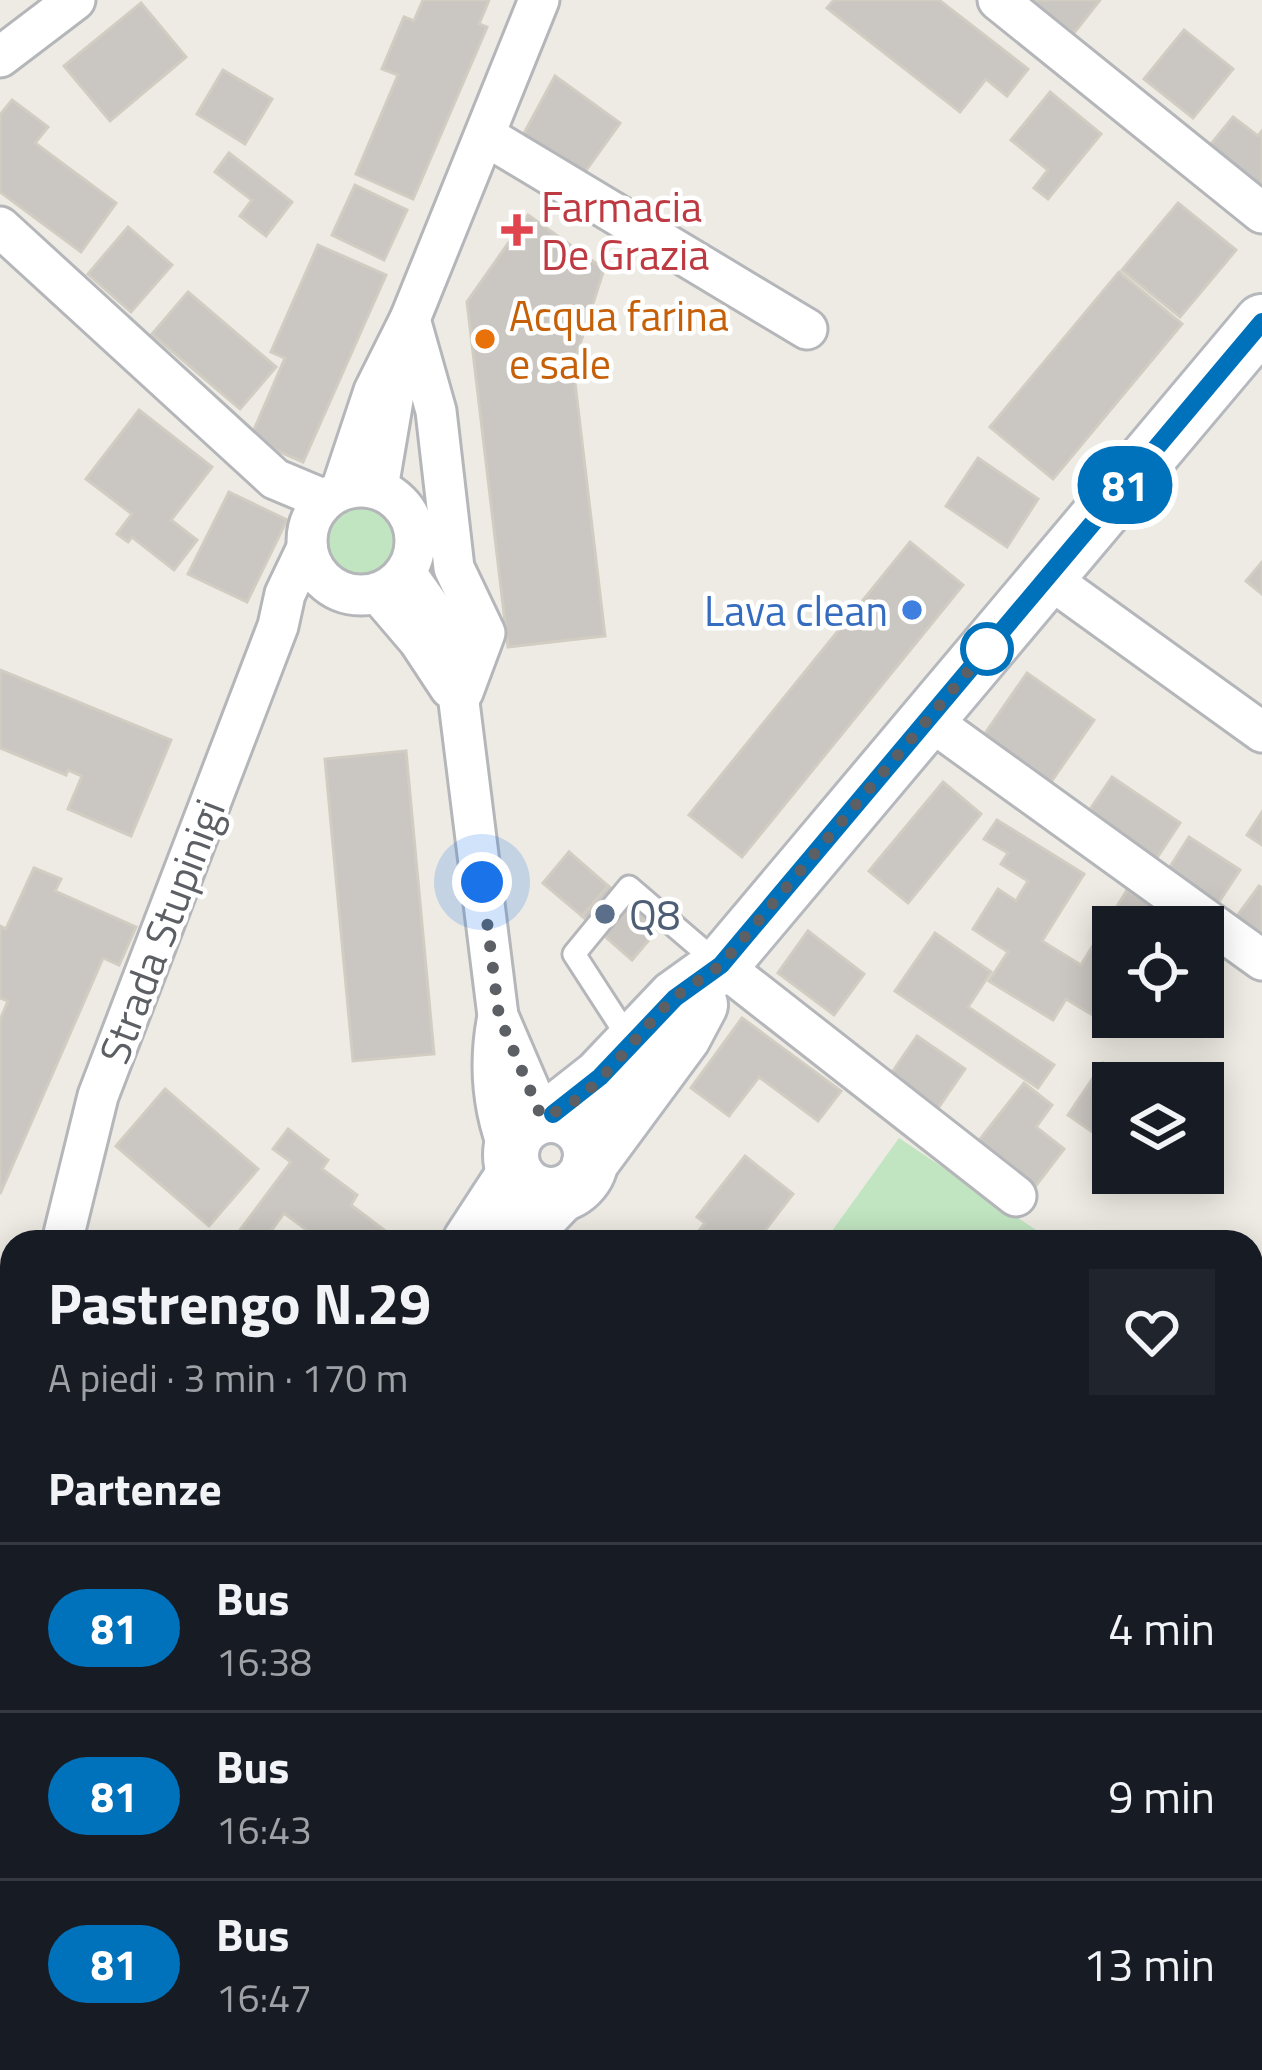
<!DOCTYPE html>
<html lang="it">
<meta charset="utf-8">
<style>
body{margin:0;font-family:"Titillium Web",sans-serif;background:#20242c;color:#f1f3f6;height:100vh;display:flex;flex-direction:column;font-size:45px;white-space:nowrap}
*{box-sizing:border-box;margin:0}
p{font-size:39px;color:#9ea1a6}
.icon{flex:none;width:66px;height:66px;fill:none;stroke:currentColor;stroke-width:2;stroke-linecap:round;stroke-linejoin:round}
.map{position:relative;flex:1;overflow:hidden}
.details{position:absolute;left:0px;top:1230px;width:1263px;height:840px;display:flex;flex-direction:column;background:#171b24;border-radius:36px 36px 0 0;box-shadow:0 6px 30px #0003}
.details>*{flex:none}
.badge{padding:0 24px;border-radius:39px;font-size:42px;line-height:78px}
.controls{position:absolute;left:1092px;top:906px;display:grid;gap:24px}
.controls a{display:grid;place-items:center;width:132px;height:132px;border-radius:0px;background:#171b24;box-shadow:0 6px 30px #0003;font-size:60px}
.you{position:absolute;width:60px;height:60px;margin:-30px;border:9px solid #fff;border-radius:50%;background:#1a73e8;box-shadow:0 0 0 18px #1a73e833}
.map>.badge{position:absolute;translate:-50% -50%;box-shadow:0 0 0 6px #fff}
h2{padding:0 48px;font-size:45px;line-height:108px}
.round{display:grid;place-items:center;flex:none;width:126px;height:126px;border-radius:0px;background:#20242c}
.summary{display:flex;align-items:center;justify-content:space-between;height:204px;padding:0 48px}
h1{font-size:57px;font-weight:700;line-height:90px}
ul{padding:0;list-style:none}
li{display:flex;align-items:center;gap:36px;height:168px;padding:0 48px;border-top:3px solid #363941}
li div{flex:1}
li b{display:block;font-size:45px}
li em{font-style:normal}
li .badge{min-width:132px;font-weight:700;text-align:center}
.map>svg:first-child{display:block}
.green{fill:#c1e5c1}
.building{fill:#cac6c1;stroke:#d2cdc2;stroke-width:3}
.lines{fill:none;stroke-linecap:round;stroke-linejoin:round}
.secondary-tunnel{stroke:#cac8c4;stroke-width:54;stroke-dasharray:54 27;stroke-linecap:butt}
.lane-casing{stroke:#b4b6ba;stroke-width:27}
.street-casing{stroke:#b4b6ba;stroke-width:45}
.secondary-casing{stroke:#b5b8bd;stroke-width:60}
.path{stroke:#9ac5a6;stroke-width:6;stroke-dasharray:12 6;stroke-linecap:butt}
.lane{stroke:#fff;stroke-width:21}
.street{stroke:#fff;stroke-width:39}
.secondary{stroke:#fff;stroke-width:54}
.rail-casing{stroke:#b2b3b4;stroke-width:14}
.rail{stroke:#fff;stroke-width:9;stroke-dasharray:27;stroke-linecap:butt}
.line-casing{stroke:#fff;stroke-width:27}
.line{stroke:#0072bc;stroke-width:18}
.walk{stroke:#5c5f64;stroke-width:12;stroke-dasharray:0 21.6}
.health-dot{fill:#e0444e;stroke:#fff;stroke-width:4.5}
.food-dot{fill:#e8710a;stroke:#fff;stroke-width:4.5}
.shop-dot{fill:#3f7fe0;stroke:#fff;stroke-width:4.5}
.stop-dot{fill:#fff;stroke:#0072bc;stroke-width:6}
.service-dot{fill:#5c6f8a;stroke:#fff;stroke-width:4.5}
.labels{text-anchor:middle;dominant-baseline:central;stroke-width:9;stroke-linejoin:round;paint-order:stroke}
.health-label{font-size:42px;fill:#be3a42;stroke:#fff;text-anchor:start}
.food-label{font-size:42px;fill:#c56008;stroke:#fff;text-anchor:start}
.shop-label{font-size:42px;fill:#366cbe;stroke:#fff;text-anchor:end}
.service-label{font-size:42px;fill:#4e5e75;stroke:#fff;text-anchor:start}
.street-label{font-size:42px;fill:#5c5f64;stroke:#fff}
</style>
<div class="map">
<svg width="1262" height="2070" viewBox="0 0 1262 2070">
<rect width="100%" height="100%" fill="#eeebe4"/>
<g class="green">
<circle cx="363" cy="541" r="39"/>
<polygon points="899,1138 1054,1242 824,1242"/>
<polygon points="1251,1439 1262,1447 1262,2070 810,2070 758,2058 1251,2058"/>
<polygon points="427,2058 575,2058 616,2070 451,2070"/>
</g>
<g class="building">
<polygon points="423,0 489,0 479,24 487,27 413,199 356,174 398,75 382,69 404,17 414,21"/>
<polygon points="834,0 939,0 1028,69 1007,96 986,79 960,112 827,8"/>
<polygon points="1028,0 1100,0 1074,33"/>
<polygon points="141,3 186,57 110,121 64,66"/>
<polygon points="1184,30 1233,69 1193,118 1144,79"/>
<polygon points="223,70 272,99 245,144 197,114"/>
<polygon points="555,76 620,123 582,176 521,139"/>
<polygon points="1050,92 1101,134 1048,199 1034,188 1048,170 1011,140"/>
<polygon points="12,100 48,127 35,143 116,203 81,252 0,192 0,115"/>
<polygon points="1233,117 1258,136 1262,131 1262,194 1206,150"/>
<polygon points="229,153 292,202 266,236 240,216 252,200 215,172"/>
<polygon points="355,185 407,210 384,260 332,235"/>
<polygon points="1178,203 1236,250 1180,317 1122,270"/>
<polygon points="528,215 604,269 573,366 605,636 508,647 467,302"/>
<polygon points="128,227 172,265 131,312 88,274"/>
<polygon points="318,245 386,275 303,462 250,439 285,358 271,352"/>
<polygon points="1119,272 1182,324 1053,479 990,427"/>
<polygon points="188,292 276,367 240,409 152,334"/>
<polygon points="139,410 212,467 171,520 197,540 174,570 132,537 128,542 117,534 132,514 86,479"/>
<polygon points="978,458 1038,499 1007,547 946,506"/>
<polygon points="229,492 287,520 247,602 188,574"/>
<polygon points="910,542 963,585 742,857 689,815"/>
<polygon points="1262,562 1262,594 1246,581"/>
<polygon points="0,670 171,740 131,836 68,809 82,776 68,770 66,775 0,748"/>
<polygon points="1027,673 1094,720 1049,785 982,738"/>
<polygon points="406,751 434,1054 353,1061 325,759"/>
<polygon points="1112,777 1180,823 1149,870 1080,824"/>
<polygon points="943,782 981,814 908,903 869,871"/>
<polygon points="1262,812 1262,845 1247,835"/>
<polygon points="997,820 1084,874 1042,941 1081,965 1127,890 1161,911 1152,927 1113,927 1113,990 1096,1017 1066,999 1053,1020 989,981 1008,952 973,929 998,889 1016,901 1028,881 1001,864 1008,853 984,839"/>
<polygon points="1189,837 1240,870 1211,914 1161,881"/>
<polygon points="569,852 608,886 582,916 543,883"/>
<polygon points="34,868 61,879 55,891 136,927 119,965 103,958 0,1194 0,1020 8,1001 0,998 0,926 6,929"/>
<polygon points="608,886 659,928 632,960 582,916"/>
<polygon points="1259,886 1262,888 1262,952 1229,927"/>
<polygon points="808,931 864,974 834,1015 778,973"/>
<polygon points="935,933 991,972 968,1007 1054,1065 1038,1088 895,991"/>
<polygon points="742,1018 841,1091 818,1121 759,1077 729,1116 691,1088"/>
<polygon points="917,1036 965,1069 930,1120 882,1087"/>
<polygon points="1103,1063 1132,1083 1113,1083 1113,1146 1068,1115"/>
<polygon points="1024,1083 1052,1105 1036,1127 1064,1149 1028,1196 970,1152"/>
<polygon points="165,1089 258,1169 209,1226 116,1146"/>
<polygon points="288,1129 328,1160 322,1169 357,1195 351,1205 400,1242 299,1242 308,1231 284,1213 263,1242 231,1242 291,1162 273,1149"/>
<polygon points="745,1156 793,1194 756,1242 690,1242 705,1223 697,1217"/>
<polygon points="0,2016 12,2016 12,2058 159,2058 185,2070 0,2070"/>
</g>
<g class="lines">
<polyline class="secondary-tunnel" points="0,1844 12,1830"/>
<defs>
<g id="lane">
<polyline points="631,1042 574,954 629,887 720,965"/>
<polyline points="0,1963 12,1967"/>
<polyline points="199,2058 202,2060 202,2070"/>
</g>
<g id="street">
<polyline points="998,0 1262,213"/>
<polyline points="0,57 75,0"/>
<polyline points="486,136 807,329"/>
<polyline points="0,227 275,479 325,500"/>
<polyline points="410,319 436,411 454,568 485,633 463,692"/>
<circle cx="361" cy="541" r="54"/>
<polyline points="378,488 395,388"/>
<polyline points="341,490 374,391 410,319 539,0"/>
<polyline points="406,573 442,624 459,661 459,702 498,1016 541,1116"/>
<polyline points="1047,577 1262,732"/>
<polyline points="378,593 419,641 450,688"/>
<polyline points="928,719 1262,960"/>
<polyline points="721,965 1016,1196"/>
<path d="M497,1021C489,1067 493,1112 511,1155"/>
<polyline points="62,1242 98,1096 278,626 285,594 307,548"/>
<polyline points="0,1696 12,1702"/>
</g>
<g id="secondary">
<polyline points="553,1114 600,1077 675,998 721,965 1262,322"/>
<circle cx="551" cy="1155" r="40"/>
<polyline points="590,1163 683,1037 700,1005"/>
<polyline points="470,1242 515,1173"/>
<polyline points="515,1242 561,1194"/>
</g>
</defs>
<use href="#lane" class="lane-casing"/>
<use href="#street" class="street-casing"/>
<use href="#secondary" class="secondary-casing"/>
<g class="path">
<polyline points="0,1745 12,1749"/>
<polyline points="0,1840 12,1851"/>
<polyline points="0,1884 12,1870"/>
<polyline points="365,2058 381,2070"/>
</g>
<use href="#lane" class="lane"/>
<use href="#street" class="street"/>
<use href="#secondary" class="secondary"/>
<defs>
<g id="rail">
<polyline points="0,1782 12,1789"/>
<polyline points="612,2058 655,2070"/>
<polyline points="689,2058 733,2070"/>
</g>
</defs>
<use href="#rail" class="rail-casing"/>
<use href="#rail" class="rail"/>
</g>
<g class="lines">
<defs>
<polyline id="line" points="553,1114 600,1077 675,998 721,965 1262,322"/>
</defs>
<use href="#line" class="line-casing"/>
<use href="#line" class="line"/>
<path class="walk" d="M482,882L499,1016L541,1116C589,1109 638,1030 674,998C689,986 706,976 721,965L987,649"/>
</g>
<path class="health-dot" d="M511 212h12v12h12v12h-12v12h-12v-12h-12v-12h12z"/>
<circle class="food-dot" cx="485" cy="339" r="12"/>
<circle class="shop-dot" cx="912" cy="610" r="12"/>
<circle class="stop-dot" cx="987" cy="649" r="24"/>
<circle class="service-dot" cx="605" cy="914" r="12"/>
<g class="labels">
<g class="health-label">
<text x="541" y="206">Farmacia<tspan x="541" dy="48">De Grazia</tspan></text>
</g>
<g class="food-label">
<text x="509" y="315">Acqua farina<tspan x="509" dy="48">e sale</tspan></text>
</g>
<g class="shop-label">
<text x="888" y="610">Lava clean</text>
</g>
<g class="service-label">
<text x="629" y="914">Q8</text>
</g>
<g class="street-label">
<text transform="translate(161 931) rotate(-69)">Strada Stupinigi</text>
</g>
</g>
</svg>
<div class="controls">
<a><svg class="icon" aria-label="locate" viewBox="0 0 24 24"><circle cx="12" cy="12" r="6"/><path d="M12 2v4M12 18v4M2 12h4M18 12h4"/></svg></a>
<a><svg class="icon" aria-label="layers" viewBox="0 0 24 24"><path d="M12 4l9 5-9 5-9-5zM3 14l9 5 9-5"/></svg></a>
</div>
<div class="you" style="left:482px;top:882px"></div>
<b class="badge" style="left:1125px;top:485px;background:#0072bc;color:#fff">81</b>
<section class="details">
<div class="summary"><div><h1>Pastrengo N.29</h1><p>A piedi · 3 min · 170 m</p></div><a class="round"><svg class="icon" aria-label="heart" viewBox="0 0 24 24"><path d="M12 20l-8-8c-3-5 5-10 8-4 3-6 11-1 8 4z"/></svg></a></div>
<h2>Partenze</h2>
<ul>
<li><span class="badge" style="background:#0072bc;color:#fff">81</span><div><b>Bus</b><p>16:38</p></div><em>4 min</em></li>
<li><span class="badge" style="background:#0072bc;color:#fff">81</span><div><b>Bus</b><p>16:43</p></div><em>9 min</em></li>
<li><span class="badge" style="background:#0072bc;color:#fff">81</span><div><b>Bus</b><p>16:47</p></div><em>13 min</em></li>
</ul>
</section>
</div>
